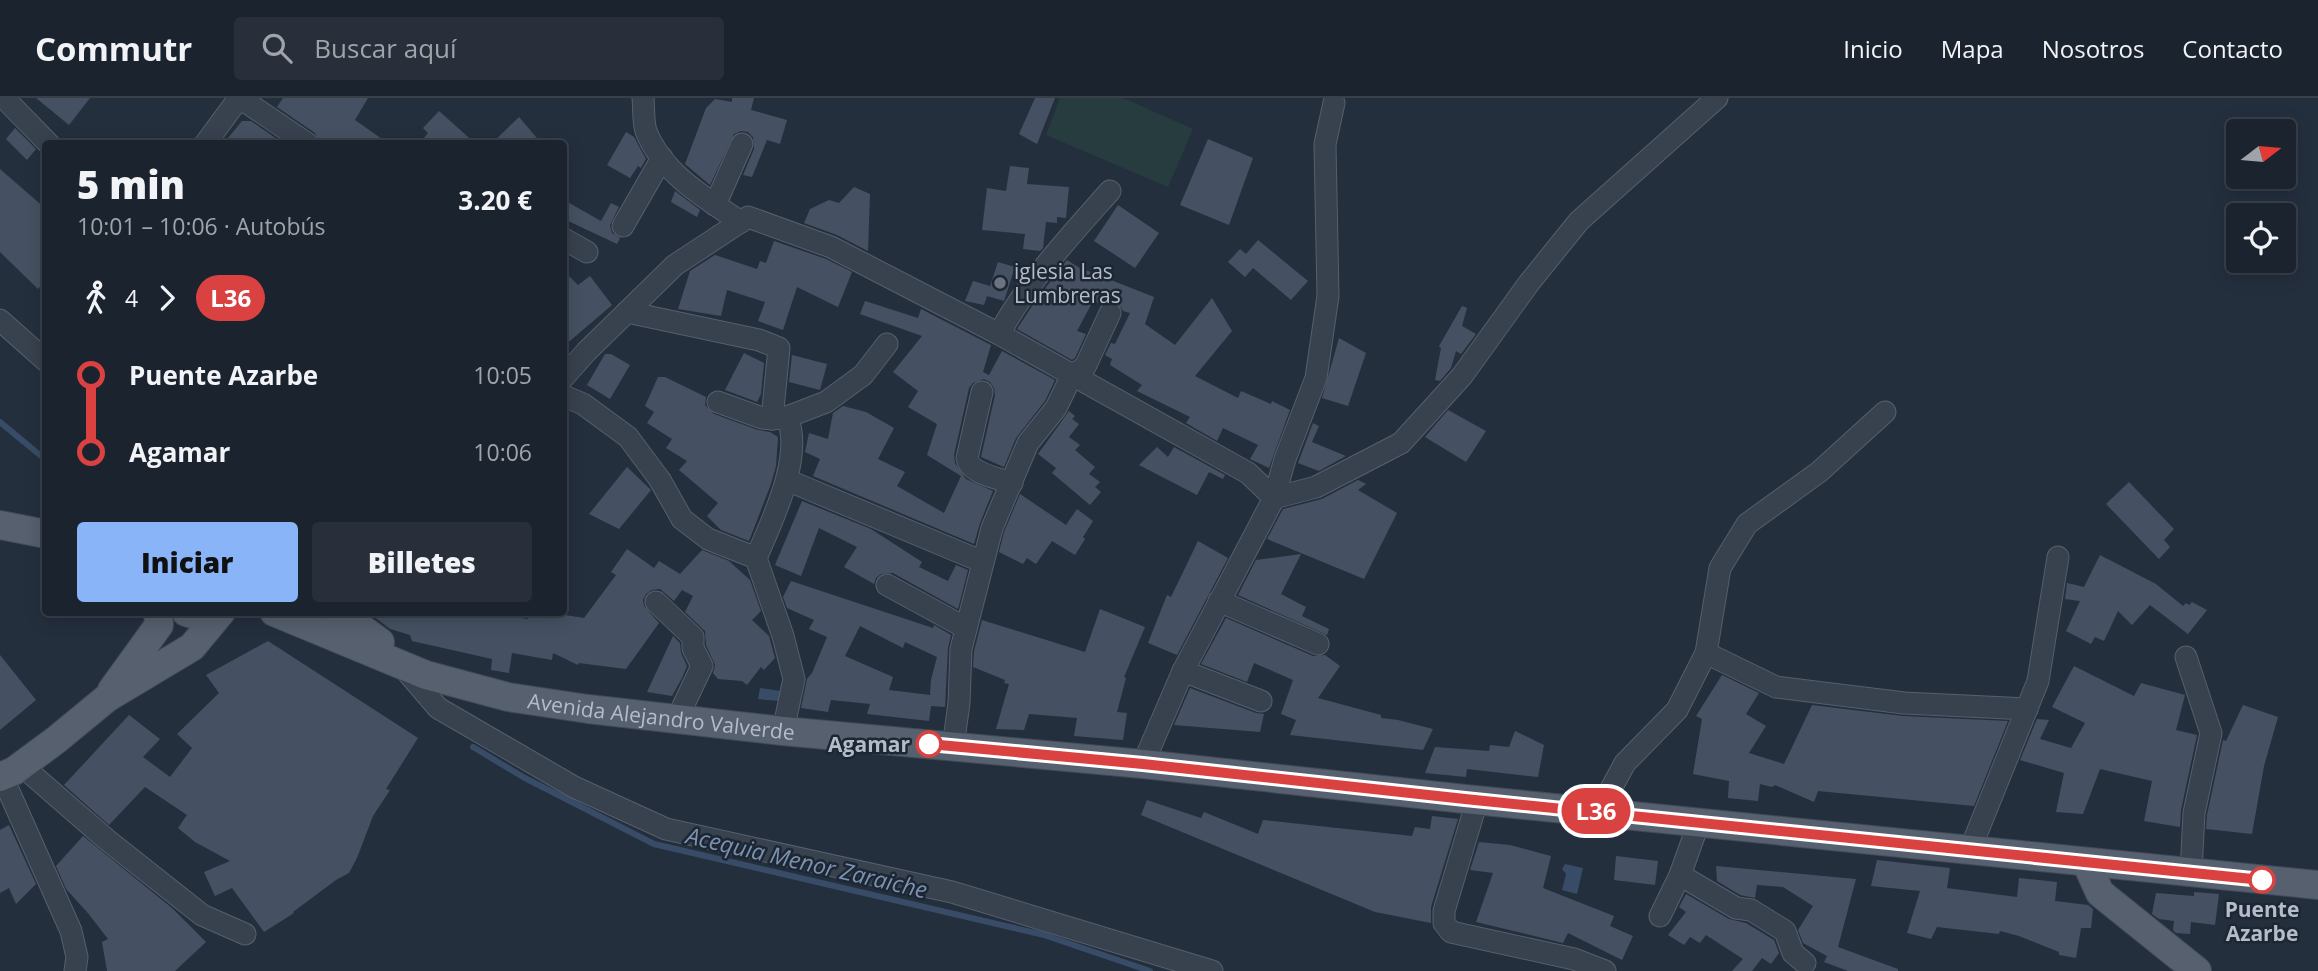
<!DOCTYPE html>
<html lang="es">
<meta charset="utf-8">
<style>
body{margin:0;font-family:"Open Sans",sans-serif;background:#282f3a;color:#f1f3f6;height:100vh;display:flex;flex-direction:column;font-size:26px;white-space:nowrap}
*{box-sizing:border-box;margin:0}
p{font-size:23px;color:#a0a4aa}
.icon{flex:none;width:38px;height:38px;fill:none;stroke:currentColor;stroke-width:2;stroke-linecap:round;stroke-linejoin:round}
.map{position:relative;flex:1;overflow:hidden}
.drawer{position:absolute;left:42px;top:42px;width:525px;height:476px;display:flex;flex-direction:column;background:#1b232e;border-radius:7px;box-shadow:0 4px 18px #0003,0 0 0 2px #39404a}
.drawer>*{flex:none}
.badge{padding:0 14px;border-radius:23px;font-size:24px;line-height:46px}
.needle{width:46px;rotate:74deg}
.controls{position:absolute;left:2226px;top:21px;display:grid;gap:14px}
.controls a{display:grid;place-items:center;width:70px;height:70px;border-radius:7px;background:#1b232e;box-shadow:0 4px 18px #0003,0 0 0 2px #39404a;font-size:35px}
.map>.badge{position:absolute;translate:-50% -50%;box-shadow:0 0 0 4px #fff}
.legs{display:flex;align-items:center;gap:10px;height:77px;padding:0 35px;font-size:23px}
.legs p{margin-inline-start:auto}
.head{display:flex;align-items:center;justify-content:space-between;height:119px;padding:0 35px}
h1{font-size:38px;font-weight:800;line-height:52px}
.action{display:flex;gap:14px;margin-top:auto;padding:14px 35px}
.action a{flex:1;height:80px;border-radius:7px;background:#8ab4f8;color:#111;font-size:28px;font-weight:800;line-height:80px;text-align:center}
.action a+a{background:#282f3a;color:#f1f3f6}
ul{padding:0 35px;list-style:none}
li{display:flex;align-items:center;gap:24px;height:77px;font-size:26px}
li i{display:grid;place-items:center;width:10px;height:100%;margin:0 9px;background:currentColor}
li i::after{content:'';width:18px;height:18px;margin:-9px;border:5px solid;border-radius:50%;background:#1b232e}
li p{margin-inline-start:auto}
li:first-child i{background:linear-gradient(#0000 50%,currentColor 0)}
li:last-child i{background:linear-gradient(currentColor 50%,#0000 0)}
header{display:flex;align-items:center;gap:42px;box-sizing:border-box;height:98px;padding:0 35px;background:#1b232e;border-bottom:2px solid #39404a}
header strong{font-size:33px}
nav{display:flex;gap:38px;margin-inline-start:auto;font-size:24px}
.search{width:490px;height:63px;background:#282f3a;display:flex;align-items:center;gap:18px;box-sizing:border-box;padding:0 24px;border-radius:7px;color:#a0a4aa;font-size:26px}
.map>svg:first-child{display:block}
.green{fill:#263c3f}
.water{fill:#394c67}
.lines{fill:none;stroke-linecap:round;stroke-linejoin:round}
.stream{stroke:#394c67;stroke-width:6}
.building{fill:#455162;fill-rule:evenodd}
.minor-casing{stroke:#565f6c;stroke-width:23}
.major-casing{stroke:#414a57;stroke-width:30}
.minor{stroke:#38414e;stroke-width:21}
.major{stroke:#56606e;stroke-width:28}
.line-1-casing{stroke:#fff;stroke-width:16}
.line-1{stroke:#da4241;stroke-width:10}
.worship-dot{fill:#6b7280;stroke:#1d2633;stroke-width:2.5}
.stop-1-dot{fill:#fff;stroke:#da4241;stroke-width:3.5}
.labels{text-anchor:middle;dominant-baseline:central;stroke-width:5;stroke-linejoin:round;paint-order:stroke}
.poi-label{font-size:21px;fill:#b4bcc9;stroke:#1d2633;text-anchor:start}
.street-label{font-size:21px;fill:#b4bcc9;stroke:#1d2633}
.stop-label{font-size:21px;font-weight:bold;fill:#b4bcc9;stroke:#1d2633;text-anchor:end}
.water-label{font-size:23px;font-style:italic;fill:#7c92b1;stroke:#1d2633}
</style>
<header>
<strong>Commutr</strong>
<div class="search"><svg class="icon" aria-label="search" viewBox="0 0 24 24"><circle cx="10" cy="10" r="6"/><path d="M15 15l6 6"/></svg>Buscar aquí</div>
<nav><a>Inicio</a><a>Mapa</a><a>Nosotros</a><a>Contacto</a></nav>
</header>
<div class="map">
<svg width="2318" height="873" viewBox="0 0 2318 873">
<rect width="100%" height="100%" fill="#242f3e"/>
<polygon class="green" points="1060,0 1123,0 1193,31 1168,89 1046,37"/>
<g class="water">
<polygon points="760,590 781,593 779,603 758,601"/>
<polygon points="1565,766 1583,770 1577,796 1562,792 1566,776 1562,771"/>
</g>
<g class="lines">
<g class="stream">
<polyline points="0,324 46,362"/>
<polyline points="473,649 523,679 654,746 1044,837 1150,873"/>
</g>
</g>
<g class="building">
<polygon points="36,0 90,0 69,27"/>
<polygon points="283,0 368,0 355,22 389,46 321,46 315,35 277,9"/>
<polygon points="732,0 754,0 751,12 787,22 780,46 767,42 752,79 743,77 754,51 753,39 748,34 741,33 734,36 710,87 685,66 706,10 715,1 732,4"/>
<polygon points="1035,0 1055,0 1037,46 1019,36"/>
<polygon points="439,13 476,46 419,46 428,35 423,30"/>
<polygon points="519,19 542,46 491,46"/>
<polygon points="242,23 251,23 284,46 223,46"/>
<polygon points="15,30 36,51 27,62 6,41"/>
<polygon points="626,34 634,39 646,61 641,70 638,68 630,80 607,67"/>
<polygon points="1208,41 1253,60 1229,127 1180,107"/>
<polygon points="1010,68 1029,70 1027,86 1069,89 1066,120 1057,119 1057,125 1046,124 1043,150 1040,153 1023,151 1025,136 982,132 987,90 1006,93"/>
<polygon points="0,71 46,111 46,182 38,191 0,154"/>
<polygon points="854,89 870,96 868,153 837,137 804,125 810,111 829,102 839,105"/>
<polygon points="675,93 700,112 697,119 671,104"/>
<polygon points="564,102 601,123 611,105 619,109 610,127 612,135 620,140 617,146 564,121"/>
<polygon points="1118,107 1159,135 1135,170 1094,143"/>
<polygon points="1258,142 1308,183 1291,202 1253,170 1245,179 1228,164 1240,151 1246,156"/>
<polygon points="774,143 826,161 852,174 838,209 797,189 783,232 758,223 765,204 727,192 721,218 678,211 690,173 715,157 757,171 760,163 766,165"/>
<polygon points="1067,162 1078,169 1154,199 1145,226 1175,247 1212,200 1232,233 1195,278 1238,300 1241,293 1271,306 1272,303 1290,312 1269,370 1250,361 1258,347 1223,330 1217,343 1186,325 1190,319 1137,293 1142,287 1110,267 1112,261 1105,257 1111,245 1115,246 1130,215 1123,213 1116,203 1108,202 1101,206 1093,203 1077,233 1086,236 1075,260 1072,262 1017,231 1034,205"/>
<polygon points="998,164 1015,169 1004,203 987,198 988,195 984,207 965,203 973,183 990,188"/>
<polygon points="564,173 578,187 590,178 612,207 564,248"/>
<polygon points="865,203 918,220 921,211 991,247 983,274 989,277 1002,253 1055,282 1045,303 1016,340 1004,369 981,359 995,297 994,290 990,284 984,281 973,285 969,290 954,357 955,365 966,381 993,393 980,425 974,446 813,378 820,361 805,354 809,335 828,341 833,315 843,308 866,314 894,330 878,361 905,374 897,388 944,415 961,378 927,357 937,326 908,309 918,293 893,274 922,238 860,216"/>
<polygon points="1462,208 1467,210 1462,228 1476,236 1461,256 1456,253 1451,270 1440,283 1435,282 1441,250 1439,248"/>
<polygon points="1339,240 1366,255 1348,308 1322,300"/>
<polygon points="744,255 764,265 761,296 757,304 725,292"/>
<polygon points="605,256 611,256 630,267 610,301 587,287"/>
<polygon points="792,257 827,266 820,292 789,284"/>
<polygon points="658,279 665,279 706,299 705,307 714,316 758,332 770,334 778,339 776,368 771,386 749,443 721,432 707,418 718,405 679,372 687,363 666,350 672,341 647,325 654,314 645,308"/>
<polygon points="1448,312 1486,333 1466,364 1425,339"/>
<polygon points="1069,313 1075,318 1072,321 1079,326 1069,339 1080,347 1075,352 1095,369 1089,376 1100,384 1095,389 1101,394 1090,407 1052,375 1056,370 1038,356"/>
<polygon points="1313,325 1319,328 1312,344 1346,358 1319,373 1298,365"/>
<polygon points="1157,349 1168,359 1174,349 1225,377 1223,381 1209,374 1197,397 1139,367"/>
<polygon points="627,369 651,392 619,431 589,416"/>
<polygon points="1358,382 1366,386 1358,392 1397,415 1364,481 1267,441 1283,411 1322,401"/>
<polygon points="2129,384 2174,431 2164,442 2170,449 2159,461 2106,406"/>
<polygon points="1020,396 1066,427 1077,411 1093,423 1083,439 1085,441 1075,457 1052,443 1036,466 1027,460 1023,466 999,454 1004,434"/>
<polygon points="802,403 871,431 922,464 919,469 948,483 956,467 968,472 958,511 893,475 881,476 876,480 874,486 844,469 857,449 819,430 801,478 775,467"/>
<polygon points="1198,443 1228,460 1177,557 1148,545 1167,497 1171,499"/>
<polygon points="627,451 654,470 659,463 680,476 702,452 729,463 750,482 761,513 752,522 769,538 775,560 764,572 761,569 747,587 742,583 718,581 713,575 715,567 706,547 705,533 685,514 693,498 682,492 674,503 660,491 652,492 646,496 643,502 644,508 659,525 626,571 579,565 578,567 553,555 552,562 512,555 509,575 491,572 492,561 412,543 410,537 390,531 368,514 477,514 528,521 529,514 546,514 584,520 616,477 611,474"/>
<polygon points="1301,456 1281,496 1306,509 1302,518 1329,531 1327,537 1238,497 1256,462"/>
<polygon points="2100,457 2156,486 2183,508 2186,505 2189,507 2192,504 2207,512 2188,536 2150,507 2132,527 2118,513 2104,543 2095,539 2091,546 2066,533 2080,503 2065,501 2067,485 2084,489"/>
<path d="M791,483L933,530L934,527L951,537L948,550L945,609L931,608L929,623L867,616L870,606L831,602L828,614L801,610L807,581L812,575L827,539L809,531L814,522L787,510L783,499ZM860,528L903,550L905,544L937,559L931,582L930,597L889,592L893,579L845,558Z"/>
<polygon points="1100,511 1145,529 1124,579 1126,580 1117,614 1127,615 1123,642 1074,638 1077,620 1029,616 1024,632 996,631 1009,586 1004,585 1005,582 973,569 974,553 982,522 1085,554"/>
<polygon points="1226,520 1313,558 1325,557 1340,568 1318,600 1381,617 1381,620 1398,622 1433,631 1423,652 1290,637 1296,622 1281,616 1293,582 1254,565 1247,584 1201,566"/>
<polygon points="673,538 680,545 681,555 687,568 682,580 672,598 647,594"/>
<polygon points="268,543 418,640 386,691 390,692 373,718 357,760 349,775 336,782 293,814 294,815 264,834 232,790 215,798 204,774 230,763 195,744 178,730 187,717 145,689 109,727 64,687 129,617 160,641 143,659 170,679 192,650 177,636 219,595 206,577"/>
<polygon points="0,557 36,602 0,632"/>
<polygon points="2074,568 2134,598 2141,585 2185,597 2176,632 2197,637 2181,712 2180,729 2144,723 2152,683 2100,671 2083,716 2056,714 2064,675 2020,662 2037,621 2049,622 2040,641 2071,650 2085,625 2052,609"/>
<polygon points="1722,577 1759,595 1746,616 1766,628 1749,655 1784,666 1812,607 1903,618 2008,623 1974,708 1818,693 1814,704 1775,687 1772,689 1760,686 1758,703 1728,700 1729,683 1693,676 1702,621 1696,618"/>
<polygon points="1190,590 1256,615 1264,616 1260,634 1174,627"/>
<polygon points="2243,607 2278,619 2264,668 2252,736 2206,731 2207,717 2223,642 2226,643"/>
<polygon points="1515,633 1544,647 1538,679 1467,671 1466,679 1425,675 1435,649 1489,653 1490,647 1509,649"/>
<polygon points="1147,702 1201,720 1204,714 1258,736 1263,722 1412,738 1415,729 1430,731 1432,718 1458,721 1431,809 1431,825 1375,814 1141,717"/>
<polygon points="9,727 36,786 16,806 9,790 0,795 0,732"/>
<polygon points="83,738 172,810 206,844 175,873 107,873 102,844 108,841 87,814 66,791 56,768"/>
<polygon points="1479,744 1510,747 1551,758 1543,790 1614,818 1610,828 1633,838 1622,862 1568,835 1563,845 1476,824 1493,775 1470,772"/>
<polygon points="1616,758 1658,763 1655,787 1614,782"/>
<polygon points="1877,762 1950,770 1947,790 2017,799 2019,780 2057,784 2055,803 2088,807 2093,811 2091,830 2081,830 2076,860 2059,857 2059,854 2019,838 2000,833 1999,836 1937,829 1931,841 1907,835 1920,793 1871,788"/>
<polygon points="1716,768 1856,781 1838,849 1898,871 1898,873 1848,873 1824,864 1827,858 1803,845 1798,832 1813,808 1783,789 1757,787 1755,800 1740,797 1717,783"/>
<polygon points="2194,794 2219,796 2215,827 2191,824 2190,836 2176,835 2173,832 2174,823 2159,821 2152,816 2156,795 2194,798"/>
<polygon points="1686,796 1729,821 1746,825 1774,842 1779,855 1771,866 1762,860 1752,873 1732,873 1743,861 1706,837 1700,845 1690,839 1684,847 1668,837 1686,814 1679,809"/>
</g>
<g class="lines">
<defs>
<g id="minor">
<polyline points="4,0 49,46"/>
<polyline points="240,0 308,46"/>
<path d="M643,0C644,10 643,24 646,33C662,75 706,101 741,124"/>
<polyline points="205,46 239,0"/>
<polyline points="715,107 742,46"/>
<polyline points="623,128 662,60"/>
<polyline points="564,141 587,154"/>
<polyline points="627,214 759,242 779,250 772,321 787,319"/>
<polyline points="0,222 46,263"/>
<path d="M999,236C1028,183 1070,138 1110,93"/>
<polyline points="564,279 586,254 675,167 748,119 831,149 999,236 1248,375 1274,400 1285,361 1316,280 1328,198 1325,46 1334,5"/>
<path d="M982,294L967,360C970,376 998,380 1012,385"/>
<polyline points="564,298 583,306 628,339 660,382 682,421 708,441 756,460 783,538 794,581 783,633"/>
<polyline points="718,304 762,320 772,321"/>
<polyline points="787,382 983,464"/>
<path d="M756,460C772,423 804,358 787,319L826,304L863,277L887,246"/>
<polyline points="887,487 966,530"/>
<polyline points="1219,503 1318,546"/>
<polyline points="656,504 693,539 693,550 702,568 677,621"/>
<polyline points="1706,555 1720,470 1747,426 1819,374 1885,314"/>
<polyline points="2186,559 2211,635 2194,715 2191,774"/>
<polyline points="402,568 438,610 574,689 666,731 952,794 1212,873"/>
<polyline points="1183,573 1261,603"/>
<polyline points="953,649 959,605 961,551 992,430 1028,345 1056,310 1072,277 1085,269 1110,215"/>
<polyline points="1143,666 1183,573 1274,400 1316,389 1401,345 1462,278 1529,185 1579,123 1717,0"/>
<polyline points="21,667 106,741 202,817 245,836"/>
<polyline points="2,678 71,833 77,859 75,873"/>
<polyline points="1477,703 1444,813 1444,825 1451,834 1574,861 1605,873"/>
<polyline points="1599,713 1625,665 1677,612 1706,555 1776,589 1904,605 2027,611"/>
<polyline points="1970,752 2038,583 2058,459"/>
<polyline points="1680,777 1736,810 1751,812 1785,833 1793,855 1805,865"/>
<polyline points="1660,818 1680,777 1699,724"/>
</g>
<g id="major">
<polyline points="0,427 46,436"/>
<path d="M186,514C196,518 206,518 216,514"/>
<path id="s1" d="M274,514L426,577L508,599L588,611L783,633L1143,666L1465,701L2318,787"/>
<polyline points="339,514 380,544"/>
<polyline points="112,592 159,527 158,514"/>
<polyline points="0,679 14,673 56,642 107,600 192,549 221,514"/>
<polyline points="2086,764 2100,795 2197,873"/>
</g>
</defs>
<use href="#minor" class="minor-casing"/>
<use href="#major" class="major-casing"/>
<use href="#minor" class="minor"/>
<use href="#major" class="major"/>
</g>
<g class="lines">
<defs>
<polyline id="line-1" points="929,646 1143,666 1465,701 2262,782"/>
</defs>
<use href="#line-1" class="line-1-casing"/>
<use href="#line-1" class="line-1"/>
</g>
<circle class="worship-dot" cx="1000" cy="185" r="7"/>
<g class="stop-1-dot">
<circle cx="929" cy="646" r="12"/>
<circle cx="2262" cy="782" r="12"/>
</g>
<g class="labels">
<g class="poi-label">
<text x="1014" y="173">iglesia Las<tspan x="1014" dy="24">Lumbreras</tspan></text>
</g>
<g class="street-label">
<text stroke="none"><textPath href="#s1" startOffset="404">Avenida Alejandro Valverde</textPath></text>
</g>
<g class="stop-label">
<text x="910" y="646">Agamar</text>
<text x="2262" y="811" text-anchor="middle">Puente<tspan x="2262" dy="24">Azarbe</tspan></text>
</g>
<g class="water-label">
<text transform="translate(807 764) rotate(13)">Acequia Menor Zaraiche</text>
</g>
</g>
</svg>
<div class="controls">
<a><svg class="needle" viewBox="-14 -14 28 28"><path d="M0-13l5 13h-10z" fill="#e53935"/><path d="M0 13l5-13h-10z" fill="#a0a4aa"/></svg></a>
<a><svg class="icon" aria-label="locate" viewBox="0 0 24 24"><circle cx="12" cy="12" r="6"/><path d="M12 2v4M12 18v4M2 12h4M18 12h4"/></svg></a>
</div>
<b class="badge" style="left:1596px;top:713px;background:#da4241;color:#fff">L36</b>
<section class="drawer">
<div class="head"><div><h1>5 min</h1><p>10:01 – 10:06 · Autobús</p></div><b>3.20 €</b></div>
<div class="legs"><svg class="icon" aria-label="walk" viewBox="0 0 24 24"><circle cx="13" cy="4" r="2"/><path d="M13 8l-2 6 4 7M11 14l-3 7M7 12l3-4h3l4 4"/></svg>4<svg class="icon" aria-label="forward" viewBox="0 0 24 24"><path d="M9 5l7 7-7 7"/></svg><b class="badge" style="background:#da4241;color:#fff">L36</b></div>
<ul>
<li><i style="color:#da4241"></i><b>Puente Azarbe</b><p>10:05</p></li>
<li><i style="color:#da4241"></i><b>Agamar</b><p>10:06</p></li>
</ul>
<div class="action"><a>Iniciar</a><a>Billetes</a></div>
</section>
</div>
